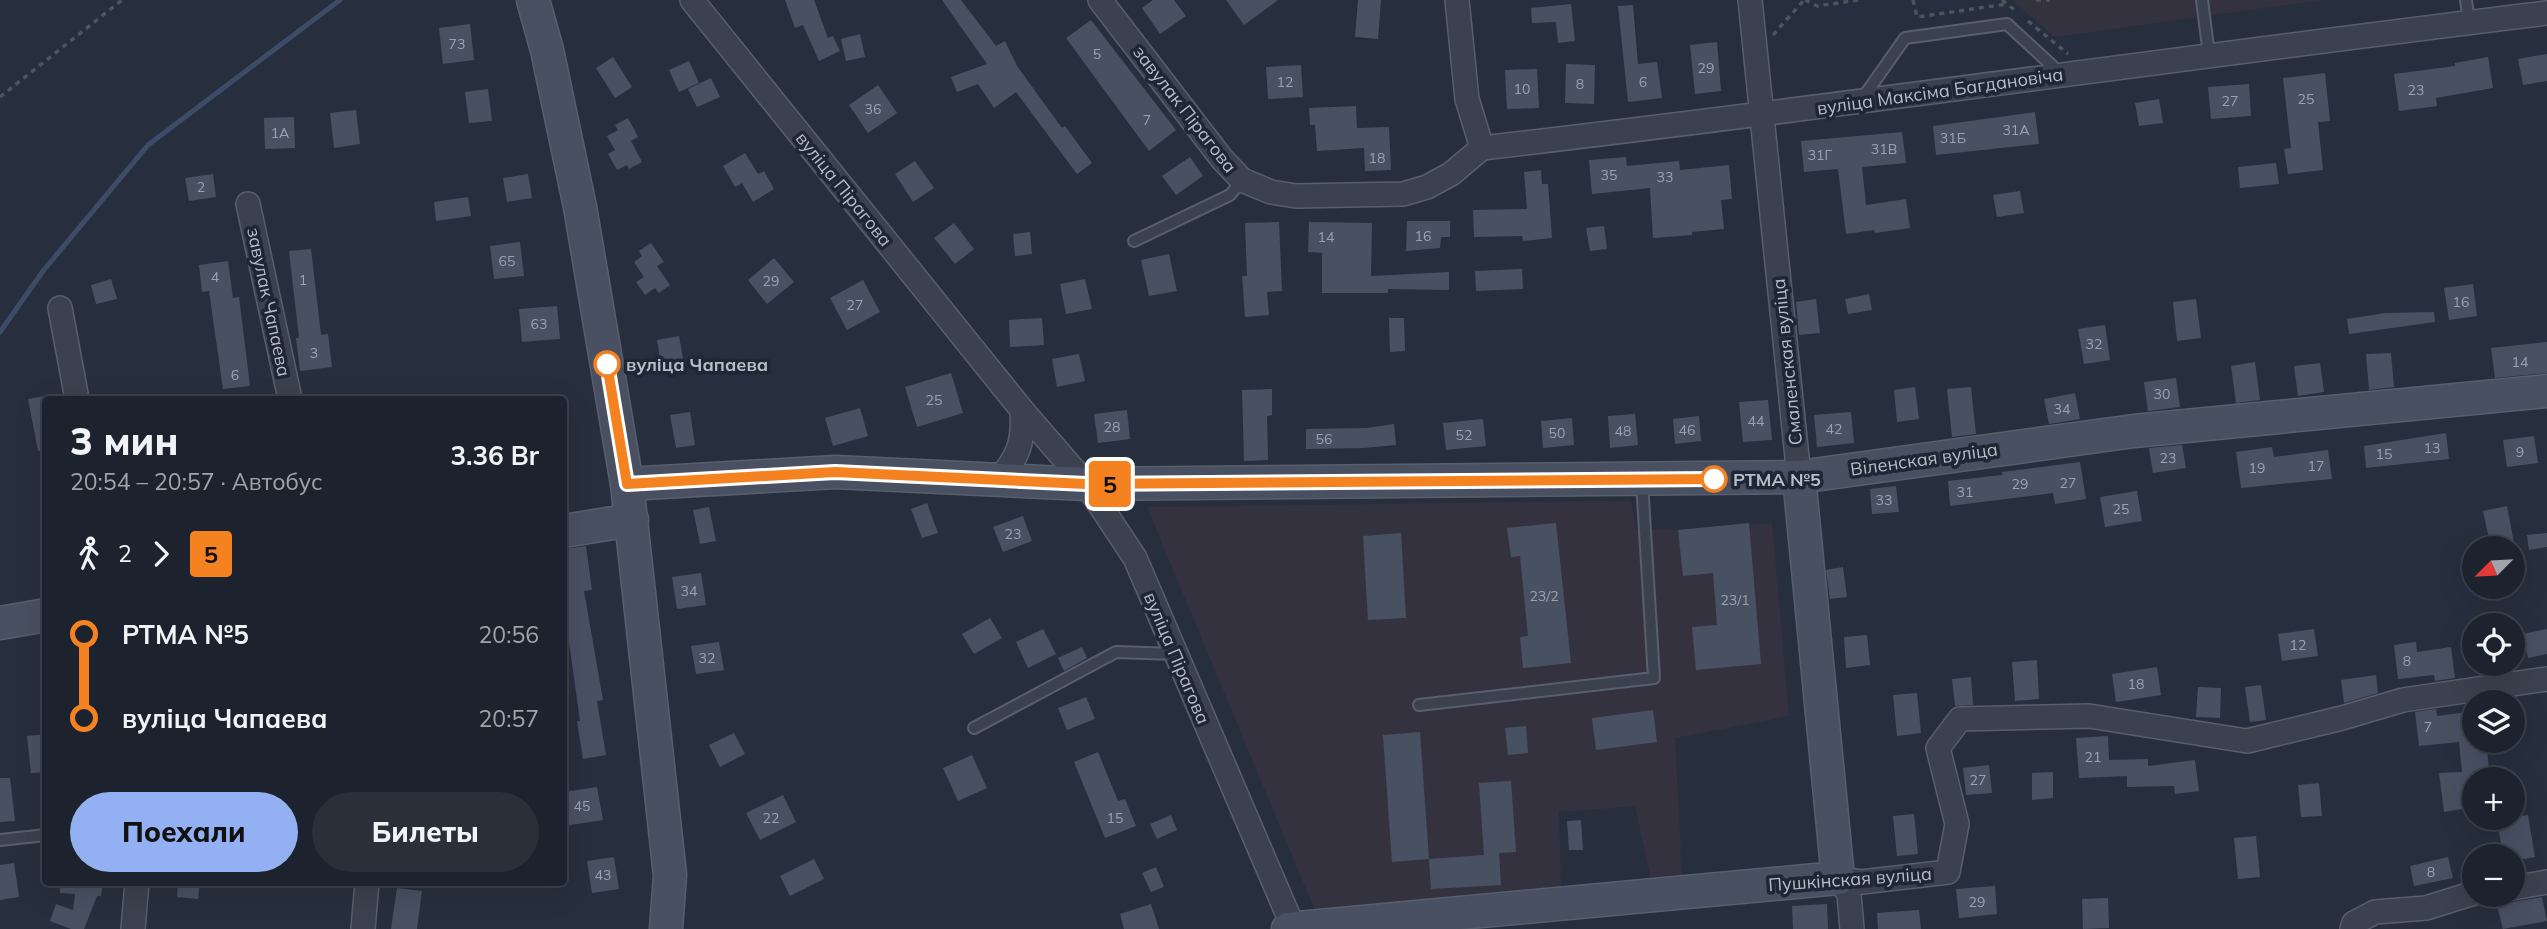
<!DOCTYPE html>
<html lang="ru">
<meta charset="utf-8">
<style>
body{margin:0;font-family:Mulish,sans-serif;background:#2a2f3a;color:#f1f3f6;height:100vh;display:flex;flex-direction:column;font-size:26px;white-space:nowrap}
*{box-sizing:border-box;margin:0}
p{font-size:23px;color:#a0a4aa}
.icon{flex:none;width:38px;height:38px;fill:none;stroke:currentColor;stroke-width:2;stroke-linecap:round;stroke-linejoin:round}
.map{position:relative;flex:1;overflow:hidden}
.panel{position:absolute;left:42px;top:396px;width:525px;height:490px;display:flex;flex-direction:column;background:#1d232e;border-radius:7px;box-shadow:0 7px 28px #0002,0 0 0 2px #3b404a}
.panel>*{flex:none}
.badge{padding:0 14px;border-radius:5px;font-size:24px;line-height:46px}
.needle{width:46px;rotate:246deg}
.tools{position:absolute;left:2462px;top:536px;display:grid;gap:14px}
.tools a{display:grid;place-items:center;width:63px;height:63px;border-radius:50%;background:#1d232e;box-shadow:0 7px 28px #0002,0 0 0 2px #3b404a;font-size:35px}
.map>.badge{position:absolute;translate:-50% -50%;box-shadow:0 0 0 4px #fff}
.legs{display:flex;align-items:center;gap:10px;height:77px;padding:0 28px;font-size:23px}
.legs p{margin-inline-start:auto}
.summary{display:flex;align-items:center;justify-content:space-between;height:119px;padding:0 28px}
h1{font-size:38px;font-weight:800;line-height:52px}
.action{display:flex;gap:14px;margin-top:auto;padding:14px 28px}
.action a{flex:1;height:80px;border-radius:42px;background:#93b1f2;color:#111;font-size:28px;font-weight:800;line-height:80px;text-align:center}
.action a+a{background:#2a2f3a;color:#f1f3f6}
ul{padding:0 28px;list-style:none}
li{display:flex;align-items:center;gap:24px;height:84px;font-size:26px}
li i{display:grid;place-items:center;width:10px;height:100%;margin:0 9px;background:currentColor}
li i::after{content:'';width:18px;height:18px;margin:-9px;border:5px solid;border-radius:50%;background:#1d232e}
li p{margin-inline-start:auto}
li:first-child i{background:linear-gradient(#0000 50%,currentColor 0)}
li:last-child i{background:linear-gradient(currentColor 50%,#0000 0)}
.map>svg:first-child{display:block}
.medical{fill:#353240}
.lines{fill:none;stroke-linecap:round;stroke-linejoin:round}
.stream{stroke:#3d4b66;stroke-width:5}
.building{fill:#485162}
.lane-casing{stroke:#585f6c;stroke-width:14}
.street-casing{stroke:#585f6c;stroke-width:26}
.secondary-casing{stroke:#585f6c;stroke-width:35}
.path{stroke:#47585c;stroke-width:3.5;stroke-dasharray:5 5;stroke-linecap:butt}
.lane{stroke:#3b414e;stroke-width:10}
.street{stroke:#3b414e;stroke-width:23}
.secondary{stroke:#495061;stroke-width:32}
.line-1-casing{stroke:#fff;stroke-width:16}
.line-1{stroke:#f58220;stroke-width:10}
.stop-1-dot{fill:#fff;stroke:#f58220;stroke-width:3.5}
.labels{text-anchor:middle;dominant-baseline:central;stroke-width:7;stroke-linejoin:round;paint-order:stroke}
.number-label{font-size:14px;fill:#9ba2af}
.street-label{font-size:18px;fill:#b7bdc9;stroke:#1f2634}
.stop-label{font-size:18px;font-weight:bold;fill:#b7bdc9;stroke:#1f2634;text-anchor:start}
</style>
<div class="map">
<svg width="2547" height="929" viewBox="0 0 2547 929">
<rect width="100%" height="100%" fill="#272f3e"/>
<g class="medical">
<polygon points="2012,0 2321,0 2055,37"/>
<polygon points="1631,501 1636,529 1678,530 1772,523 1789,716 1675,738 1682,875 1652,884 1635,806 1559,812 1561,888 1316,913 1147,507"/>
</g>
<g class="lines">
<polyline class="stream" points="0,332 43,271 148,145 340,0"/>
</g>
<g class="building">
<polygon points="785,0 814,0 828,38 833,36 840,51 819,61 803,25 795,28"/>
<polygon points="942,0 961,0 996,46 1005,41 1017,66 1062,128 1065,126 1092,163 1077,174 1016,92 994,108 978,84 957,92 951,77 987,64"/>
<polygon points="1153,0 1174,0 1186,16 1160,34 1142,8"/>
<polygon points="1226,0 1278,0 1244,25"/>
<polygon points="1358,0 1381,0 1378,39 1355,37"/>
<polygon points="1571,4 1575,41 1558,43 1556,22 1532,23 1531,8"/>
<polygon points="1633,5 1638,64 1657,62 1662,98 1628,102 1618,6"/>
<polygon points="1091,20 1176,130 1149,151 1066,38"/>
<polygon points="470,24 474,60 443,64 439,28"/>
<polygon points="860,34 865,57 846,61 841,39"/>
<polygon points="1717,42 1721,91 1695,94 1690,45"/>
<polygon points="2547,54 2547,81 2523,85 2518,59"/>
<polygon points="613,57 632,87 615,98 596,68"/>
<polygon points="2488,57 2493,88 2436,98 2437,106 2399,111 2394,74 2455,66 2455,63"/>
<polygon points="689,61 699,83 679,92 669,70"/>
<polygon points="1566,64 1595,65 1594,104 1565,103"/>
<polygon points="1301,65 1303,97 1268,99 1266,67"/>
<polygon points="1537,69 1539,108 1507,109 1505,70"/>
<polygon points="2325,73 2330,121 2318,122 2323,170 2288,174 2284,149 2291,148 2283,78"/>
<polygon points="711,78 720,97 697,107 688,89"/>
<polygon points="2249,84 2251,116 2211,119 2208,87"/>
<polygon points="878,85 897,113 868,133 849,105"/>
<polygon points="488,89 492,121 469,123 465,92"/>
<polygon points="2159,99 2163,123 2139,126 2135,103"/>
<polygon points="1356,106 1357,128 1389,127 1391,170 1365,171 1364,148 1317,151 1315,125 1310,125 1309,108"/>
<polygon points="356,110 360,144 334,148 330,113"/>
<polygon points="2035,112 2039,144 1936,155 1933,126"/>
<polygon points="294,117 295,148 265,149 264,118"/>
<polygon points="628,118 638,137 631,141 642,162 629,169 627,165 617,170 608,154 615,150 607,136 618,130 615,125"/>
<polygon points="1902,132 1906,163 1862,167 1866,205 1906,199 1910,228 1875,233 1874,230 1846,234 1838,169 1804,172 1801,141"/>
<polygon points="745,153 758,174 764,171 774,189 753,202 742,183 735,187 723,166"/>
<polygon points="1190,157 1203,176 1176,195 1162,176"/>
<polygon points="1626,157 1627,166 1679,161 1680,170 1729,165 1732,199 1721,200 1724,229 1692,232 1692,235 1653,238 1650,188 1592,194 1589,160"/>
<polygon points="915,161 934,188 913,202 895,174"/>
<polygon points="2276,163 2279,184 2240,188 2238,167"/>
<polygon points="1541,170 1542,184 1548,184 1552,238 1523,241 1522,236 1474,237 1473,210 1527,209 1524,172"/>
<polygon points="213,174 216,197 189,201 185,178"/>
<polygon points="528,174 532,198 507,202 503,178"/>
<polygon points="2020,191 2024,213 1997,217 1993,195"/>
<polygon points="468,197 471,216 436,221 434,202"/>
<polygon points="1407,221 1450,221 1450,237 1441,237 1440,248 1406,251"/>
<polygon points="1279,222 1282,291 1267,292 1269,315 1245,317 1242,276 1247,276 1245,223"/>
<polygon points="1309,222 1372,223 1371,276 1449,272 1449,290 1388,289 1388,293 1322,293 1322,253 1308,252"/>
<polygon points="954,223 974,249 955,264 934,238"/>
<polygon points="1604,226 1607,249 1590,251 1586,228"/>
<polygon points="1030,232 1032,254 1015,256 1013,234"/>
<polygon points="520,242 524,276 494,279 490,246"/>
<polygon points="651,243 664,262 657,266 670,285 659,293 655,288 645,295 636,282 644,277 634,262 642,256 639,251"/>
<polygon points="311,249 321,335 328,334 332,367 300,371 296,338 299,338 289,251"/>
<polygon points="1169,254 1177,291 1149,296 1141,260"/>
<polygon points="774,258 794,282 767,304 748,280"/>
<polygon points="228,261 233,298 239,297 250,386 223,389 209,291 202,292 199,265"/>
<polygon points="1522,269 1523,289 1476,291 1475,271"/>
<polygon points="111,279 117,299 96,304 91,285"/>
<polygon points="1085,279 1092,309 1066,314 1060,284"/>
<polygon points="863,280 880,312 847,330 830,298"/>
<polygon points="2473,284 2477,316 2449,320 2444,288"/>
<polygon points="1869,294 1872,310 1848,314 1845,299"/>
<polygon points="1816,299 1820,333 1799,335 1796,302"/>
<polygon points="2196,299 2201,338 2177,341 2173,302"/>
<polygon points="557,306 560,339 522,342 519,309"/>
<polygon points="2434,312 2435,322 2349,334 2347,319 2385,313"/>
<polygon points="1042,318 1044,345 1010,347 1009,320"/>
<polygon points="1389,318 1404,318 1405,351 1390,352"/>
<polygon points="2105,325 2110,360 2084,364 2078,329"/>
<polygon points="679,336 685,369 662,372 657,340"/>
<polygon points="2547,342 2547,373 2495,378 2491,348"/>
<polygon points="2391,353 2394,387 2369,390 2366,354"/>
<polygon points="1079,354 1085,381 1057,387 1052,359"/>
<polygon points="2255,362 2260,400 2236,403 2231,366"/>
<polygon points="2320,363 2324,392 2298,396 2294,366"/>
<polygon points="951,373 963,413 917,427 905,387"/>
<polygon points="2176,378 2180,407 2148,411 2144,382"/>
<polygon points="1915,387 1919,419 1897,422 1894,390"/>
<polygon points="1971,387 1976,434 1952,437 1947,389"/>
<polygon points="1272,389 1272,415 1267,416 1268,460 1244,461 1242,390"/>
<polygon points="2075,393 2080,419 2049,424 2044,399"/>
<polygon points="46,396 46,450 38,451 28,399"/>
<polygon points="1768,400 1772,440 1743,442 1739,402"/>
<polygon points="860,408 868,436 833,446 825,418"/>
<polygon points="1127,410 1130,439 1098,443 1094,414"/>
<polygon points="690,412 695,445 676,448 670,415"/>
<polygon points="1851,412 1854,443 1817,447 1814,415"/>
<polygon points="1635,414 1638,445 1610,448 1608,416"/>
<polygon points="1699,416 1701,441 1675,444 1673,419"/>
<polygon points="1572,418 1574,445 1543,448 1541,421"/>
<polygon points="1483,419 1486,446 1446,450 1443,423"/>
<polygon points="1394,424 1396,445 1364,448 1306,449 1306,429 1367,428"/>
<polygon points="2446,433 2449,459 2366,468 2364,446"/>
<polygon points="2534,436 2538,463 2507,467 2503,440"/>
<polygon points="2182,445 2186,468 2153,473 2149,448"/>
<polygon points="2272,447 2274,457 2328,450 2332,479 2241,488 2236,452"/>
<polygon points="2080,462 2086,499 2055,504 2053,493 1950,506 1948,481 2002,475 2002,472"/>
<polygon points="1896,486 1899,512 1872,514 1870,489"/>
<polygon points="2137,491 2142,521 2105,527 2100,497"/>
<polygon points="927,503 938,533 922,538 911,509"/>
<polygon points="2507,506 2515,548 2491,548 2483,511"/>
<polygon points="709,507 716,541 700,544 693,510"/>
<polygon points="1023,516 1032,541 1003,552 993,527"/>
<polygon points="1556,523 1571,663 1523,668 1520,637 1528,636 1520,556 1511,557 1507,528"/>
<polygon points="1749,523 1761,664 1696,670 1692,627 1717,625 1713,573 1683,576 1678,530"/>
<polygon points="1401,533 1406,618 1368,620 1363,536"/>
<polygon points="2547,533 2547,547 2529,550 2527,535"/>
<polygon points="586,546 592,590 584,591 603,700 597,701 606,755 583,759 577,721 580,721 564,607 564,549"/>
<polygon points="1843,567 1847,597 1830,599 1826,570"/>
<polygon points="701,573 706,605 677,609 672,577"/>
<polygon points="990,618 1002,638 974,654 962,634"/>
<polygon points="1043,629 1056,654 1028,668 1016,642"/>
<polygon points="2314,629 2318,656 2282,661 2278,634"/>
<polygon points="2547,629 2547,654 2528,658 2523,634"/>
<polygon points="1867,635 1870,665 1846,668 1844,637"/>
<polygon points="719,642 724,670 696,674 691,646"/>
<polygon points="2416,642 2417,652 2451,647 2455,678 2435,681 2434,675 2398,679 2394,645"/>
<polygon points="1082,647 1087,658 1064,671 1058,658"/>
<polygon points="2037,660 2039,699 2015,701 2012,662"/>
<polygon points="2157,667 2161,695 2116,702 2112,674"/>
<polygon points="2376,675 2378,693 2344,703 2341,680"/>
<polygon points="1971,677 1973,705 1955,706 1952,679"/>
<polygon points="2261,685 2266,720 2250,722 2245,687"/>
<polygon points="2198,687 2221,688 2220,718 2196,717"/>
<polygon points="1917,693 1921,733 1897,736 1893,695"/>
<polygon points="1086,697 1095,719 1067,730 1058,708"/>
<polygon points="2436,709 2437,716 2474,711 2474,740 2486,740 2490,779 2474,779 2474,807 2444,812 2439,773 2462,772 2459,742 2419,746 2415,712"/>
<polygon points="1653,710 1657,742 1596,750 1592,718"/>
<polygon points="1526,726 1528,753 1508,755 1505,728"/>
<polygon points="1420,732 1429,859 1392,862 1383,735"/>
<polygon points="734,733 745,754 720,767 709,745"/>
<polygon points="46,734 46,772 31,773 27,736"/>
<polygon points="2108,736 2109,760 2148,759 2148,766 2195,760 2199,791 2175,794 2174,786 2127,787 2127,776 2079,778 2076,738"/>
<polygon points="1098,752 1118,801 1125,799 1136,826 1105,838 1074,762"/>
<polygon points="972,755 987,788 958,801 943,768"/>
<polygon points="1989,765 1992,793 1966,795 1963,768"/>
<polygon points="2053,772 2053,798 2032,800 2032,773"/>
<polygon points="0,778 10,778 15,821 0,822"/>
<polygon points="1511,781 1516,852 1499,853 1501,885 1431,889 1429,859 1484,855 1479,783"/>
<polygon points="2319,783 2322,816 2301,817 2298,785"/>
<polygon points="597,787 603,820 564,826 564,792"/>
<polygon points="783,795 796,822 760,840 746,813"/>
<polygon points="1914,814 1918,854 1897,856 1893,816"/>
<polygon points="1171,815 1177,830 1157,839 1150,824"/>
<polygon points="2528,815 2535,857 2513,861 2513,856 2503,856 2497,820"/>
<polygon points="1581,820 1583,850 1569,850 1567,821"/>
<polygon points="2256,836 2260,877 2238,879 2234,838"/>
<polygon points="614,857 619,889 592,893 587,861"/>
<polygon points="2448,857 2453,878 2414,886 2410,866"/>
<polygon points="814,859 824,879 790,896 780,876"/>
<polygon points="14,863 19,897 0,900 0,865"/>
<polygon points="1156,867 1164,887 1151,892 1142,873"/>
<polygon points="60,882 103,882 101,896 97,896 84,929 71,929 50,921 56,904 73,910 75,894 60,893"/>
<polygon points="178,882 200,882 198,899 177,897"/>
<polygon points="1995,886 1997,914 1959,918 1956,889"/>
<polygon points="397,888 422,891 417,929 391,929"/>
<polygon points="2542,897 2547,921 2503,929 2497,905"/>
<polygon points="2108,898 2109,928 2083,929 2082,899"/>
<polygon points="1151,904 1159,929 1124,929 1120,914"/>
<polygon points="1827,904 1828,929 1793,929 1792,906"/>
<polygon points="1919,910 1921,929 1878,929 1877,913"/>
</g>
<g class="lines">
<defs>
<g id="lane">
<polyline points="2202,0 2209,55"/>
<polyline points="2466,0 2469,22"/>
<polyline points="1862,99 1905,38 2007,24 2060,73"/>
<polyline points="1134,241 1230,195 1242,180"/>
<polyline points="1419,705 1654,678 1642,482"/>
<polyline points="974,728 1116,652 1176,654"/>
<polyline points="0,840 46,835"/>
</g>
<g id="street">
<polyline points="692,0 1022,410 1086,484 1135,558 1294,929"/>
<polyline points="1100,0 1222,159 1242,180 1271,192 1296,196 1403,194 1427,187 1451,174 1482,148"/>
<polyline points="1457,0 1467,99 1482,148"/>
<polyline points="1750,0 1799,477"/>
<path d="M1482,148C1838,107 2192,56 2547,13"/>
<polyline points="248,204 290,399"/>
<polyline points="60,308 77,399"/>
<path d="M998,480C1019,457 1024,441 1022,410"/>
<polyline points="1838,878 1862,882 1948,872 1957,824 1938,748 1960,719 2089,716 2247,741 2342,718 2403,700 2547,679"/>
<polyline points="1838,878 1849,894 1852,929"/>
<polyline points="2513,888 2547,882"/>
<polyline points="133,929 137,882"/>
<polyline points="363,929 367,882"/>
<polyline points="2352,929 2354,923 2375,912 2426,908 2474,893"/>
</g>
<g id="secondary">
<polyline points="533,0 547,50 580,207 627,484 670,875 666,929"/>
<polyline points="627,484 835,472 1086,484 1799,477 2134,431 2547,391"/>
<polyline points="564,531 632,520"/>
<polyline points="0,623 46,615"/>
<polyline points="1288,929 1838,878 1799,477"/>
</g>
</defs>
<use href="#lane" class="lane-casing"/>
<use href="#street" class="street-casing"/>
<use href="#secondary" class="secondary-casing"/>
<g class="path">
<polyline points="1805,0 1817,6 1859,0"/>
<polyline points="1913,0 1917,17 2007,4"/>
<polyline points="2002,0 2017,12"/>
<polyline points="2036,0 2050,0"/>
<polyline points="2028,21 2068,54"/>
<polyline points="1773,35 1804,0"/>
<polyline points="0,97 122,0"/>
</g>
<use href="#lane" class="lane"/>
<use href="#street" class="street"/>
<use href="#secondary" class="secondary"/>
</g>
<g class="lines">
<defs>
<polyline id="line-1" points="607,364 627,484 835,472 1086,484 1714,479"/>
</defs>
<use href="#line-1" class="line-1-casing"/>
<use href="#line-1" class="line-1"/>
</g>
<g class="stop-1-dot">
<circle cx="607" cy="364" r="12"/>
<circle cx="1714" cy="479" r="12"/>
</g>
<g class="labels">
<g class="number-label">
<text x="457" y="44">73</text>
<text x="1097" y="54">5</text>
<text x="1706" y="68">29</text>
<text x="1285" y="82">12</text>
<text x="1643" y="82">6</text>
<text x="1580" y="84">8</text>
<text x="1522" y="89">10</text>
<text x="2416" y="90">23</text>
<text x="2306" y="99">25</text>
<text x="2230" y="101">27</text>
<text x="873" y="109">36</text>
<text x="1147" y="120">7</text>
<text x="2016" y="130">31А</text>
<text x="280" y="133">1А</text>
<text x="1953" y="138">31Б</text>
<text x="1884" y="149">31В</text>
<text x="1820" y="155">31Г</text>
<text x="1377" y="158">18</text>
<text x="1609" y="175">35</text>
<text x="1665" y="177">33</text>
<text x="201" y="187">2</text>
<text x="1423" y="236">16</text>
<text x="1326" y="237">14</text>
<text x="507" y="261">65</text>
<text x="215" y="277">4</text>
<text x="303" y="280">1</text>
<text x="771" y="281">29</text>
<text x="2461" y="302">16</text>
<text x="855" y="305">27</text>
<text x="539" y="324">63</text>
<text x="2094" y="344">32</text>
<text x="314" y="353">3</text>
<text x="2520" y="362">14</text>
<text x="235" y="375">6</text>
<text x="2162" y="394">30</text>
<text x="934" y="400">25</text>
<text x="2062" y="409">34</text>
<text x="1756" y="421">44</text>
<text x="1112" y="427">28</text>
<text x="1834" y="429">42</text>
<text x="1687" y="430">46</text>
<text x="1623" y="431">48</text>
<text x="1557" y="433">50</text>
<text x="1464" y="435">52</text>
<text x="1324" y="439">56</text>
<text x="2432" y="448">13</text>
<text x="2520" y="452">9</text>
<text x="2384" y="454">15</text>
<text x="2168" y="458">23</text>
<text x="2316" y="466">17</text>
<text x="2257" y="468">19</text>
<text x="2068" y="483">27</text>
<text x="2020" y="484">29</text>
<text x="1965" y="492">31</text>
<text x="1884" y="500">33</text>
<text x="2121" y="509">25</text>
<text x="1013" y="534">23</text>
<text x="689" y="591">34</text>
<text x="1544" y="596">23/2</text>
<text x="1735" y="600">23/1</text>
<text x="2298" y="645">12</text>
<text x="707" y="658">32</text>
<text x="2407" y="661">8</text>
<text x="2136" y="684">18</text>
<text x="2428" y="727">7</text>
<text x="2093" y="757">21</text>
<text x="1978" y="780">27</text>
<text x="582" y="806">45</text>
<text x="771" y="818">22</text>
<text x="1115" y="818">15</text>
<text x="2431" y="872">8</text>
<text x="603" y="875">43</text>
<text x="1977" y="902">29</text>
</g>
<g class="street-label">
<text transform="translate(1940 91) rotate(-8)">вуліца Максіма Багдановіча</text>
<text transform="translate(1185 109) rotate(52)">завулак Пірагова</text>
<text transform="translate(844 189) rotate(51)">вуліца Пірагова</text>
<text transform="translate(269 302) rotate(78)">завулак Чапаева</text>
<text transform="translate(1787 362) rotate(-96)">Смаленская вуліца</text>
<text transform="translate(1924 459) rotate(-8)">Віленская вуліца</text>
<text transform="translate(1177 658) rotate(67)">вуліца Пірагова</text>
<text transform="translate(1850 879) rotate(-4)">Пушкінская вуліца</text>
</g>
<g class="stop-label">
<text x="626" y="364">вуліца Чапаева</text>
<text x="1733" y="479">РТМА №5</text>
</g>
</g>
</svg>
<div class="tools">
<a><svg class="needle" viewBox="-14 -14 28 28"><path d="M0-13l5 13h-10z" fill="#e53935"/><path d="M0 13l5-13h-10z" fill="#a0a4aa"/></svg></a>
<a><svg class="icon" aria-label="locate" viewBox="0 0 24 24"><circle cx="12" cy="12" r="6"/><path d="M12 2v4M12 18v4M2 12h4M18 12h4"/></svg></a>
<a><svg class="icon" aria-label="layers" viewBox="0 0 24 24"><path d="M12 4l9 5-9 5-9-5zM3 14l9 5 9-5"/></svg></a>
<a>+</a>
<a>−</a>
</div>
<b class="badge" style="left:1110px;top:484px;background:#f58220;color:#111">5</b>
<section class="panel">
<div class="summary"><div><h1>3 мин</h1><p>20:54 – 20:57 · Автобус</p></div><b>3.36 Br</b></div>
<div class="legs"><svg class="icon" aria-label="walk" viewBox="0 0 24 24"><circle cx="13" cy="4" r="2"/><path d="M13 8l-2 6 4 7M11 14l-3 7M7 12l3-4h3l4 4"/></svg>2<svg class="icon" aria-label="forward" viewBox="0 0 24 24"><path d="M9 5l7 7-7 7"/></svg><b class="badge" style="background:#f58220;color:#111">5</b></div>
<ul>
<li><i style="color:#f58220"></i><b>РТМА №5</b><p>20:56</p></li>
<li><i style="color:#f58220"></i><b>вуліца Чапаева</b><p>20:57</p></li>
</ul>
<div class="action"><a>Поехали</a><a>Билеты</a></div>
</section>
</div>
